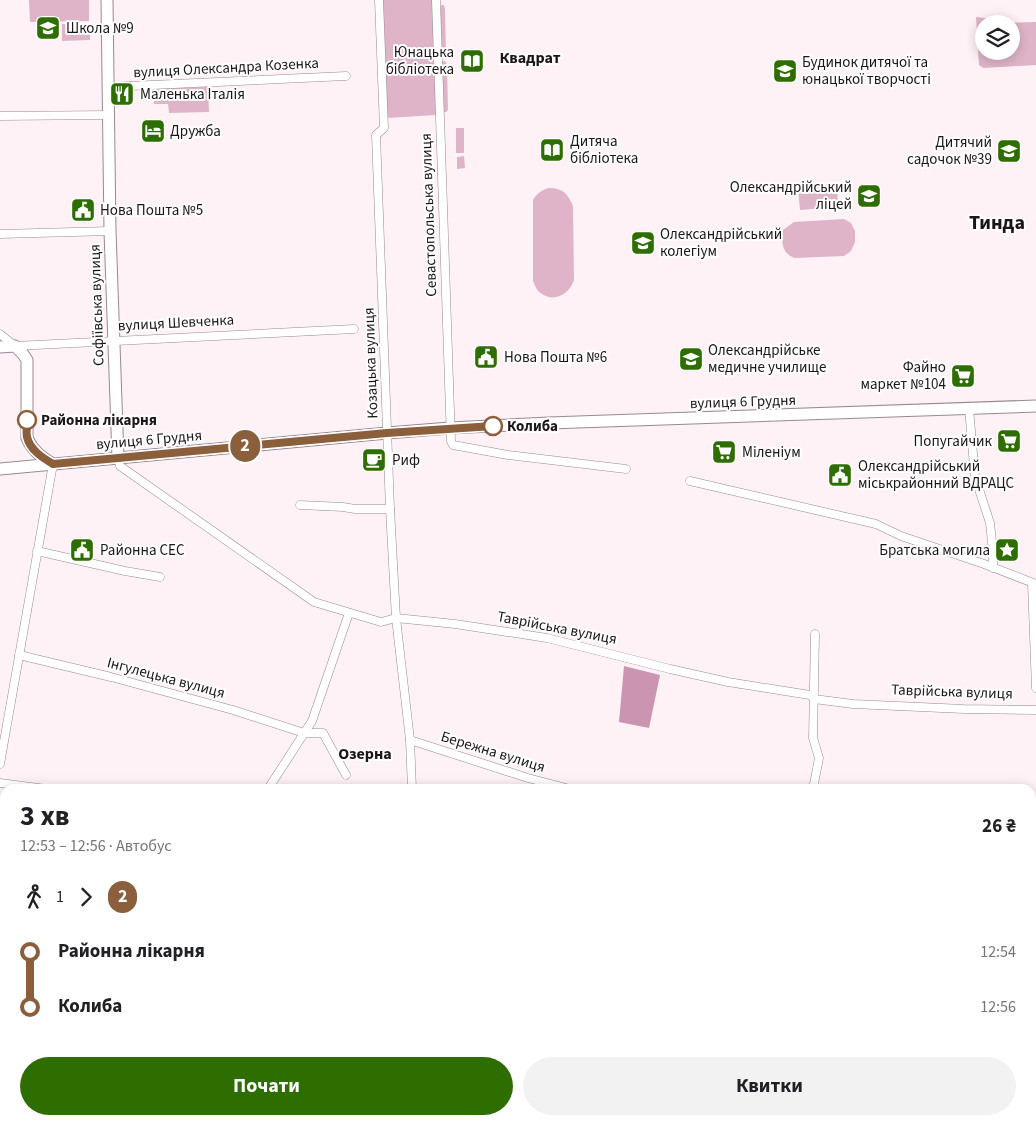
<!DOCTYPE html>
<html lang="uk">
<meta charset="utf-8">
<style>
body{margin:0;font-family:"Source Sans 3",sans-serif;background:#f2f2f2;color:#202124;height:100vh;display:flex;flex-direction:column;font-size:19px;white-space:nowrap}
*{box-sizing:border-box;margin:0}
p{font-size:16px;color:#757577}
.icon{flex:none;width:28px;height:28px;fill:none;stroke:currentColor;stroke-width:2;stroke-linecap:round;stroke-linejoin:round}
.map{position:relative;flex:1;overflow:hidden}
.drawer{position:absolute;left:0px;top:784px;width:1036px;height:341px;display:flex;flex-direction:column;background:#fff;border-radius:15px 15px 0 0;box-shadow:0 2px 12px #0003}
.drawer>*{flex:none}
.badge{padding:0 10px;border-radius:16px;font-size:18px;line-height:32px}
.controls{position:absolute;left:975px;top:15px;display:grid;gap:10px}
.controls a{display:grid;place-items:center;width:45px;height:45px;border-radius:50%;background:#fff;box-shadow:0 2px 12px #0003;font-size:25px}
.map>.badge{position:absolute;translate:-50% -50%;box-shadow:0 0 0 2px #fff}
.legs{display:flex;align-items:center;gap:8px;height:55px;padding:0 20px;font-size:16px}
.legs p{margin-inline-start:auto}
.head{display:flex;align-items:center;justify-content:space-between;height:85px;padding:0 20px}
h1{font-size:28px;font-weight:700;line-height:38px}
.cta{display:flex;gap:10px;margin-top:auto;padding:10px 20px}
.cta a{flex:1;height:58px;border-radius:30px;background:#2e6d00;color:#fff;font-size:20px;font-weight:700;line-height:58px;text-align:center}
.cta a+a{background:#f2f2f2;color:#202124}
ul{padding:0 20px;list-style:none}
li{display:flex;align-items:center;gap:18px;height:55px;font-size:19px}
li i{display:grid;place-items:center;width:8px;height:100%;margin:0 6px;background:currentColor}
li i::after{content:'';width:12px;height:12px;margin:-6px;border:4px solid;border-radius:50%;background:#fff}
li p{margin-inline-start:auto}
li:first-child i{background:linear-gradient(#0000 50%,currentColor 0)}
li:last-child i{background:linear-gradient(currentColor 50%,#0000 0)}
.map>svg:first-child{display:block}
.green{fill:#dfb4c9;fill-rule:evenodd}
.water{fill:#cb94b0}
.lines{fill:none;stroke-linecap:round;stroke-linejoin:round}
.stream{stroke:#cb94b0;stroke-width:2}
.street-casing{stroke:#9a8891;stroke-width:9}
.secondary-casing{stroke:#9a8891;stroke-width:13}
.street{stroke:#fff;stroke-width:8}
.secondary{stroke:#fff;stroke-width:11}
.line-1-casing{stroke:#fff;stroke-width:11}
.line-1{stroke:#8b5e3c;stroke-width:8}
.stop-1-dot{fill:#fff;stroke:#8b5e3c;stroke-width:2.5}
.labels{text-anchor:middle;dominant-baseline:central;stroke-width:4;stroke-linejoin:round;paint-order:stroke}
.poi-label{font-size:15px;fill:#1c1519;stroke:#fff;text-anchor:start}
.street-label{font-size:15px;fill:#1c1519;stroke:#fff}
.stop-label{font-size:15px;font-weight:bold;fill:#1c1519;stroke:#fff;text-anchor:start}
.neighbourhood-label{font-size:16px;font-weight:bold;fill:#1c1519;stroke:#fff}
.district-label{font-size:20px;font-weight:bold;fill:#1c1519;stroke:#fff}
</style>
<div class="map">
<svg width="1036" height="1124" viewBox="0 0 1036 1124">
<rect width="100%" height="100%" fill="#fef2f7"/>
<g class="green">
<polygon points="29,0 89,0 89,21 30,22"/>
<polygon points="382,0 433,0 436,115 387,118"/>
<polygon points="442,5 444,5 445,9 446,54 444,56 442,56 441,54 439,9"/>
<path d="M976,17L985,18L993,23L1036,22V65L983,68L979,65ZM984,24H1011V51H984Z"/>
<polygon points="62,24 90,24 90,40 62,41"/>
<polygon points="444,61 446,62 447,66 448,110 446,112 444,112 443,111 441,65 442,62"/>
<polygon points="208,87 209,112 169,113 168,104 154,104 153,89"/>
<rect x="456" y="128" width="8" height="25"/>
<polygon points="464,156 465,168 457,169 457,157"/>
<polygon points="837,184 838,207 800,210 798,187"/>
<path d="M549,188C563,188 568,194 573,206L574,280C570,293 555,303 542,294C537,291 535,286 533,281V200C537,193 542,190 549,188Z"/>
<path d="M844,219L851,223L855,231V242L851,251L844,256L795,258C782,254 781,242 783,230L794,222Z"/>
<polygon points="0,838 5,840 5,1079 0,1080"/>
<polygon points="1036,926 1036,1087 1031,1086 1031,927"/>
<polygon points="5,1101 5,1120 22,1120 10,1122 0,1122 0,1102"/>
<polygon points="1031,1109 1036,1109 1036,1124 1009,1124 981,1120 1031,1120"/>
<polygon points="77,1120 950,1120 973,1124 42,1124"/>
</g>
<g class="water">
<polygon points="624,666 660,675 649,728 619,722"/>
<polygon points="1031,886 1036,890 1036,909 1031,913"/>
<polygon points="5,1079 5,1101 0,1102 0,1080"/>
<rect x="1031" y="1087" width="5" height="22"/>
</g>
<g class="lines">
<polyline class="stream" points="2,1124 7,1120"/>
<defs>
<g id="street">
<polyline points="379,0 384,128 376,135 390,509 396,618 410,740 412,789"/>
<polyline points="436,0 451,441 453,445 508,455 626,469"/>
<polyline points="108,87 346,76"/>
<polyline points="0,116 109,115"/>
<polyline points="0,234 110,231"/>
<polyline points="0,334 15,346 354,329"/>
<polyline points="969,408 975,477 990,523 993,552 993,568"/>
<polyline points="118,458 120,466 314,602 381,622 396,618 455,624 547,638 670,669 728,682 810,695 814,699 853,704 964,709 1036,710"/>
<polyline points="690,481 876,524 901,536 984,564 1036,584"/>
<polyline points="300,505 343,507 355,509 390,509"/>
<polyline points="37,551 125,571 160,577"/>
<polyline points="1032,583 1036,688"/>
<polyline points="19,655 111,677 233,710 304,733 323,733 346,775"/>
<polyline points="410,740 528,778 570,789"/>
<polyline points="0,764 53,464"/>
<polyline points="0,783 46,789"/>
<polyline points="268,789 312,721 349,613"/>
<polyline points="813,789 819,758 813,738 815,634"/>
</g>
<g id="secondary">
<polyline points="107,0 110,231 118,458"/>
<path d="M0,347L15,346L23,354L27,360V438C33,451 41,457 53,464"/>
<polyline points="0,469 387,433 450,428 549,423 1036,406"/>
</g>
</defs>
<use href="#street" class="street-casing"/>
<use href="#secondary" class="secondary-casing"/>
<use href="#street" class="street"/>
<use href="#secondary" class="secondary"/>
</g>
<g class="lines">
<defs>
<path id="line-1" d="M27,420C27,425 26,432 27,437C30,450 43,458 53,464L387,433L493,426"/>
</defs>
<use href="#line-1" class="line-1-casing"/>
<use href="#line-1" class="line-1"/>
</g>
<defs>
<symbol id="school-square" viewBox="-11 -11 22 22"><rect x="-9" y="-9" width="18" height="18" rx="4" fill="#2e6d00" stroke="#fff"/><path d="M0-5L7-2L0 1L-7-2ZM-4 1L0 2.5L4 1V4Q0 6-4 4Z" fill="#fff"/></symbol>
<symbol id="library-square" viewBox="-11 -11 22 22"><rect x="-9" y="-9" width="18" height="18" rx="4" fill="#2e6d00" stroke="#fff"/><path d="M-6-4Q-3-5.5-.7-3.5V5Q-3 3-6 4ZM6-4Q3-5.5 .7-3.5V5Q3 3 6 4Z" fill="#fff"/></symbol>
<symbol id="restaurant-square" viewBox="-11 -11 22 22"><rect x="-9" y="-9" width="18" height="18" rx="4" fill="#2e6d00" stroke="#fff"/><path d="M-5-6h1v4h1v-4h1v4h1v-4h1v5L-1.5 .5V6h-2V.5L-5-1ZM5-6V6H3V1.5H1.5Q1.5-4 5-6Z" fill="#fff"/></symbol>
<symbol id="hotel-square" viewBox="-11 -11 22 22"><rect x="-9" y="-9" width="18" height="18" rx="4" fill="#2e6d00" stroke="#fff"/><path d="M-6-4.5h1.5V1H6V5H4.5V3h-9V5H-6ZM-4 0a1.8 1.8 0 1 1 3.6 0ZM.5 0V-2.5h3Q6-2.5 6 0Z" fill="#fff"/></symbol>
<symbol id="civic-square" viewBox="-11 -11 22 22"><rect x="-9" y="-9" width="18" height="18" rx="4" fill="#2e6d00" stroke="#fff"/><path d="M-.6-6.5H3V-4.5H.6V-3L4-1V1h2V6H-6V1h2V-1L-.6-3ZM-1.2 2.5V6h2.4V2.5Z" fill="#fff"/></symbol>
<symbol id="university-square" viewBox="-11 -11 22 22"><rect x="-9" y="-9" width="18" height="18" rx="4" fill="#2e6d00" stroke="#fff"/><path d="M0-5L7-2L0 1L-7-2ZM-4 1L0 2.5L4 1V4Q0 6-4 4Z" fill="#fff"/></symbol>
<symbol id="supermarket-square" viewBox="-11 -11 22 22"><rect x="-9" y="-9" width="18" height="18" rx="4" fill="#2e6d00" stroke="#fff"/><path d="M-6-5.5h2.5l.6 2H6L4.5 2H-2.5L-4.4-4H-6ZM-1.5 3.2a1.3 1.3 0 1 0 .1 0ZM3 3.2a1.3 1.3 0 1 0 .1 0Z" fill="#fff"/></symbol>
<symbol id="cafe-square" viewBox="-11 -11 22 22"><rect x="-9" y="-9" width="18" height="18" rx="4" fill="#2e6d00" stroke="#fff"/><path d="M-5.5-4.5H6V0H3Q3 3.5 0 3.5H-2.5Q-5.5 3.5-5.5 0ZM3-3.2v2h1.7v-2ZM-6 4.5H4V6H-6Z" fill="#fff"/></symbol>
<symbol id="sight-square" viewBox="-11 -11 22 22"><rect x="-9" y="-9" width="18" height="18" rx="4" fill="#2e6d00" stroke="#fff"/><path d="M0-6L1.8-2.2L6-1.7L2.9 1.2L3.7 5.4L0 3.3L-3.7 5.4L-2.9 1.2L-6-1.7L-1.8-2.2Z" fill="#fff"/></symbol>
</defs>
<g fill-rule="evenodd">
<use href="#school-square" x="34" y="14" width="28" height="28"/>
<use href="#library-square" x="458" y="47" width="28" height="28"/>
<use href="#school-square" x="771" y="57" width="28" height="28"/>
<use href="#restaurant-square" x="108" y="80" width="28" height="28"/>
<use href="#hotel-square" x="139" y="117" width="28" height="28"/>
<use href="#library-square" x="538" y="136" width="28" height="28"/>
<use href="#school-square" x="995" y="137" width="28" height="28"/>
<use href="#school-square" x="855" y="182" width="28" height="28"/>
<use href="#civic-square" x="69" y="196" width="28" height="28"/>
<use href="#school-square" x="629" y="229" width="28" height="28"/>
<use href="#civic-square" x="472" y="343" width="28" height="28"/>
<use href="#university-square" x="677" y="345" width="28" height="28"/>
<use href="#supermarket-square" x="949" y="362" width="28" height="28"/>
<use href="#supermarket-square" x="995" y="427" width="28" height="28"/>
<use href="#supermarket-square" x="710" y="438" width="28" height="28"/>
<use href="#cafe-square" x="360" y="446" width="28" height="28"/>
<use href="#civic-square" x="826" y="461" width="28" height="28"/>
<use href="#civic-square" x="68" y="536" width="28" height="28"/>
<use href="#sight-square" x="993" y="536" width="28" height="28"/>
</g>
<g class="stop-1-dot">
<circle cx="27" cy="420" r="9"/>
<circle cx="493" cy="426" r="9"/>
</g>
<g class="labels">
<g class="poi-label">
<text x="66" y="28">Школа №9</text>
<text x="454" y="52" text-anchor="end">Юнацька<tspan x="454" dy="17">бібліотека</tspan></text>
<text x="802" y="62">Будинок дитячої та<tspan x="802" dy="17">юнацької творчості</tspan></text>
<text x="140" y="94">Маленька Італія</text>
<text x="170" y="131">Дружба</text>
<text x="570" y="141">Дитяча<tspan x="570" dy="17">бібліотека</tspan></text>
<text x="992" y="142" text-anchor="end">Дитячий<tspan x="992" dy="17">садочок №39</tspan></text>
<text x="852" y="187" text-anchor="end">Олександрійський<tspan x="852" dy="17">ліцей</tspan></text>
<text x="100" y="210">Нова Пошта №5</text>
<text x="660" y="234">Олександрійський<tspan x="660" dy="17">колегіум</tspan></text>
<text x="708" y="350">Олександрійське<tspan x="708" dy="17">медичне училище</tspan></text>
<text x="504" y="357">Нова Пошта №6</text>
<text x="946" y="367" text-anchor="end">Файно<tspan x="946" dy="17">маркет №104</tspan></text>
<text x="992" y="441" text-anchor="end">Попугайчик</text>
<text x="742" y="452">Міленіум</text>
<text x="392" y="460">Риф</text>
<text x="858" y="466">Олександрійський<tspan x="858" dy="17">міськрайонний ВДРАЦС</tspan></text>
<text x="100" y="550">Районна СЕС</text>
<text x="990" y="550" text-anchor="end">Братська могила</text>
</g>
<g class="street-label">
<text transform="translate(226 68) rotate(-3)">вулиця Олександра Козенка</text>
<text transform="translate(429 215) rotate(-92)">Севастопольська вулиця</text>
<text transform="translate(97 305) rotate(-92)">Софіївська вулиця</text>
<text transform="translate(176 323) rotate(-3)">вулиця Шевченка</text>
<text transform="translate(371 363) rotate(-92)">Козацька вулиця</text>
<text transform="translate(743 402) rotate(-2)">вулиця 6 Грудня</text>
<text transform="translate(149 440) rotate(-5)">вулиця 6 Грудня</text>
<text transform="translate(557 628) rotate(11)">Таврійська вулиця</text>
<text transform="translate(166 678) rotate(15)">Інгулецька вулиця</text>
<text transform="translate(952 692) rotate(2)">Таврійська вулиця</text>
<text transform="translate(493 752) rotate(17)">Бережна вулиця</text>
</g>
<g class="stop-label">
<text x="41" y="420">Районна лікарня</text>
<text x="507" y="426">Колиба</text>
</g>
<g class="neighbourhood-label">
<text x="530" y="58">Квадрат</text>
<text x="365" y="754">Озерна</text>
</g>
<g class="district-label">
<text x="997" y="223">Тинда</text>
</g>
</g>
</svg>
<div class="controls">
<a><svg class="icon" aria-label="layers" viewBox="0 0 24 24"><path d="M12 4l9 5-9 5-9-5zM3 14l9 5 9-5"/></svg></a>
</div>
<b class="badge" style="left:245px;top:446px;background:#8b5e3c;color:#fff">2</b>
<section class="drawer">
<div class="head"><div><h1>3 хв</h1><p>12:53 – 12:56 · Автобус</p></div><b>26 ₴</b></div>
<div class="legs"><svg class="icon" aria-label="walk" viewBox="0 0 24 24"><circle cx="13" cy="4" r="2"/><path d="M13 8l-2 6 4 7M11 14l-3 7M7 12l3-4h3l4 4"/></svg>1<svg class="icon" aria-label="forward" viewBox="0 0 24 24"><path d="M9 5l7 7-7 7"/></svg><b class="badge" style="background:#8b5e3c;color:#fff">2</b></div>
<ul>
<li><i style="color:#8b5e3c"></i><b>Районна лікарня</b><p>12:54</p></li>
<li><i style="color:#8b5e3c"></i><b>Колиба</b><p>12:56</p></li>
</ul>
<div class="cta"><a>Почати</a><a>Квитки</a></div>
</section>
</div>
